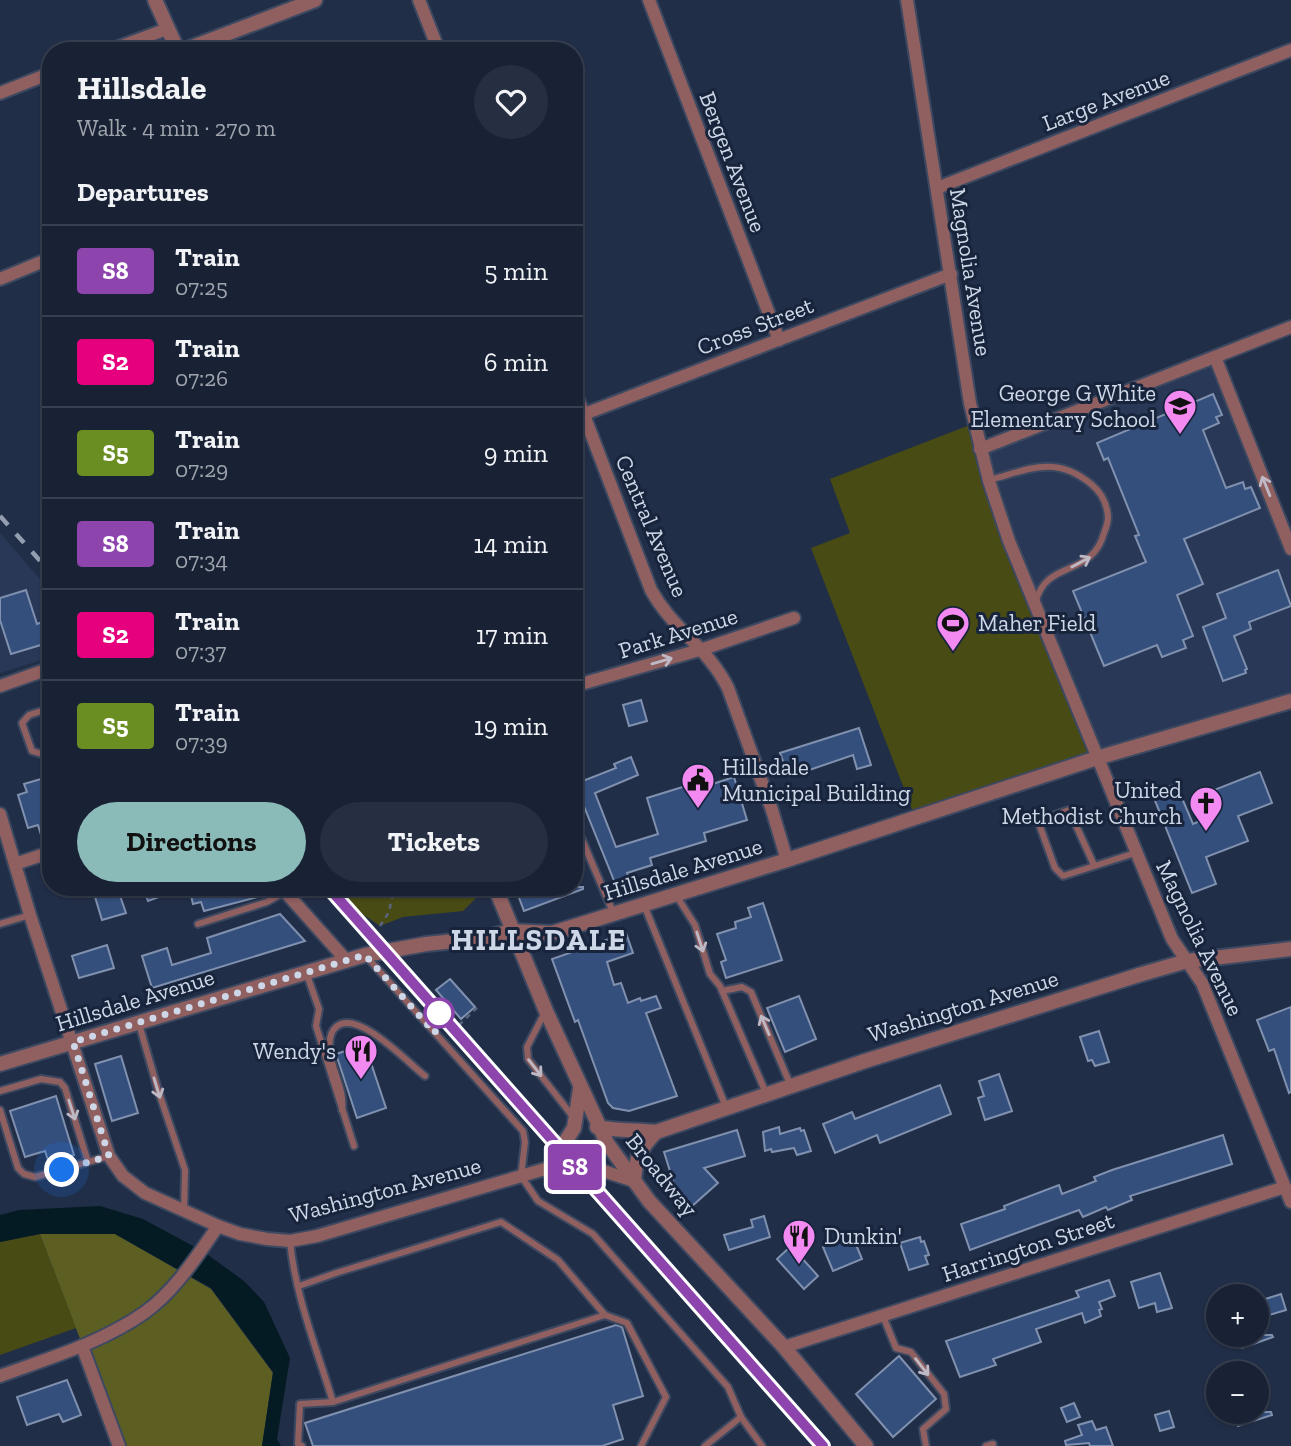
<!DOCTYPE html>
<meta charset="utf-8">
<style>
body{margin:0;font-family:"Zilla Slab",serif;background:#262f41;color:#f1f3f6;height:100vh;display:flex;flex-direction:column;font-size:26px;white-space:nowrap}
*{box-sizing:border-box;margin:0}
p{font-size:23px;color:#9fa4ad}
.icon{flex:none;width:38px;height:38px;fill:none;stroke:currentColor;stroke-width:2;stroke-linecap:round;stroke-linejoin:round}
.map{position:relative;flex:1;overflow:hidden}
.side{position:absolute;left:42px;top:42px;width:541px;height:854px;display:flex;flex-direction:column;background:#192235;border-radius:28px;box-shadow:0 2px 5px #0004,0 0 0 2px #373f50}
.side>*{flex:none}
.badge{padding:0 14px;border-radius:5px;font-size:24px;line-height:46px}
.buttons{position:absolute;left:1206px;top:1284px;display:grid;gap:14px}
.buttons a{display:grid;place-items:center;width:63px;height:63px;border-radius:50%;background:#192235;box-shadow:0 2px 5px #0004,0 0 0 2px #373f50;font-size:35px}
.you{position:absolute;width:35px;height:35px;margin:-18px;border:5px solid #fff;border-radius:50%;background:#1a73e8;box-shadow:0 0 0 10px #1a73e833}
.map>.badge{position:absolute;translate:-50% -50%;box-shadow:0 0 0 4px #fff}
h2{padding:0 35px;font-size:26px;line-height:63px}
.round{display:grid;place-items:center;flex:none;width:74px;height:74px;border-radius:37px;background:#262f41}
.head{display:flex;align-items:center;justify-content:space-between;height:119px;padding:0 35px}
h1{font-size:33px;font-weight:800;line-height:52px}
.button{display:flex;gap:14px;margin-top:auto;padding:14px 35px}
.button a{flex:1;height:80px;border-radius:42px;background:#8bbbb9;color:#111;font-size:28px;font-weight:800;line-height:80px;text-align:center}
.button a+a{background:#262f41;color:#f1f3f6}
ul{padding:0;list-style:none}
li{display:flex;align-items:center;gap:21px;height:91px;padding:0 35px;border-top:2px solid #373f50}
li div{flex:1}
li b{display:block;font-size:26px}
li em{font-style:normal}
li .badge{min-width:77px;font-weight:700;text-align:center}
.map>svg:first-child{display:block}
.built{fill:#283856}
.green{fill:#484b14}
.forest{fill:#5c5f21}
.water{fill:#051b24}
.building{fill:#354f7d;stroke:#8091af;stroke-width:2}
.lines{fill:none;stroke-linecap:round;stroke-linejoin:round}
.service-casing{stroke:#3d4961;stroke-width:10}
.minor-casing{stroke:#3d4961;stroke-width:16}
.tertiary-casing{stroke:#3d4961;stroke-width:18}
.path{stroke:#59647b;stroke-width:2.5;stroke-dasharray:5 5;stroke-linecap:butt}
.service{stroke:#905f60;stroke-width:6}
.minor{stroke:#905f60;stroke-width:12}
.tertiary{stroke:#905f60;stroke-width:14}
.rail{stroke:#949eb1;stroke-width:4.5;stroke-dasharray:12 12;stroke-linecap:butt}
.oneway{stroke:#beb9c5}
.line-casing{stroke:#fff;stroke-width:16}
.line{stroke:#8e44ad;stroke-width:10}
.walk{stroke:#ced7e7;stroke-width:7;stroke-dasharray:0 12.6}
.stop-dot{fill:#fff;stroke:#8e44ad;stroke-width:3.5}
.labels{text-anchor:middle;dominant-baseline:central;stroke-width:6;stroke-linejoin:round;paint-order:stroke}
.street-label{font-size:23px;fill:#ced7e7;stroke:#17243c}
.poi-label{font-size:23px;fill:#ced7e7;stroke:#17243c;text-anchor:end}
.district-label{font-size:30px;font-weight:bold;letter-spacing:2px;fill:#ced7e7;stroke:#17243c}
</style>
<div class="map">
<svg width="1291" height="1446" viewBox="0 0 1291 1446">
<rect width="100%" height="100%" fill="#212e47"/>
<g class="built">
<polygon points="1215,357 1291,549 1291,701 1097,758 980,449"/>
<polygon points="0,533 51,592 51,657 0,673"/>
</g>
<g class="green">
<polygon points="975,423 980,449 1097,758 915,817 811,548 850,533 830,479"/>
<polygon points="339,887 474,887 477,897 463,911 403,917 380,926 361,913"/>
<polygon points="40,1234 76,1328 0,1355 0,1242"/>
</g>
<polygon class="forest" points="40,1234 115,1234 211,1289 273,1373 262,1446 121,1446"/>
<polygon class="water" points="100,1206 143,1219 204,1252 244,1281 264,1302 290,1358 277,1439 281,1446 262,1446 273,1372 211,1288 115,1234 40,1234 0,1242 0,1215 19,1210"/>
<g class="building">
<polygon points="1213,394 1222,415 1216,417 1219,423 1203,430 1226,488 1243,482 1245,489 1251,487 1260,508 1184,539 1203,584 1177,595 1193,636 1183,640 1186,648 1162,657 1157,645 1104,666 1073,591 1146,562 1135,536 1139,535 1108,458 1104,460 1097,443"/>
<polygon points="1278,570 1291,606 1249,622 1251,629 1234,636 1247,669 1245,670 1246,673 1223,681 1203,627 1226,618 1217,594"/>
<polygon points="26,590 37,624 45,621 49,633 41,635 44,644 11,654 0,620 0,598"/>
<polygon points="641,700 647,721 629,726 623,705"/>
<polygon points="859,728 871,765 857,769 853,755 789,777 780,753"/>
<polygon points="631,757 638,775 595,793 616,847 658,834 647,798 689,785 691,791 734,777 747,820 704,833 706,841 650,858 652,865 627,873 629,878 615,883 575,784 616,768 614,764"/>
<polygon points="1260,772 1272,803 1238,816 1248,841 1206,857 1216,884 1192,893 1152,793 1176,784 1193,824 1217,814 1209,792"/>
<polygon points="51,776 51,831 41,835 38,825 28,828 18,795 27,792 24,784"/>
<polygon points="92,887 117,887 126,913 102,920"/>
<polygon points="143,887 181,887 181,889 148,901"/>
<polygon points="189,887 255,887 262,896 204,911 201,902 193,904"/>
<polygon points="515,887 583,887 583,889 524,911"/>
<polygon points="763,903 782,960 726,978 721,962 726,960 717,934 736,928 735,922 751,917 748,908"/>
<polygon points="280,914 305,941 152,988 142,956 167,948 172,965 211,953 207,938"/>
<polygon points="626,933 633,953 607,962 614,985 621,983 628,1003 640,998 641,1001 656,996 661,1008 646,1013 677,1096 629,1111 613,1108 608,1103 578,1020 575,1022 552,959"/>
<polygon points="107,945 114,968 79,978 72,956"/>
<polygon points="450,979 475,1007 461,1019 436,990"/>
<polygon points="799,996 816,1039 785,1052 767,1008"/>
<polygon points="1291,1007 1291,1092 1289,1093 1274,1049 1269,1051 1257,1020"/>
<polygon points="1099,1031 1109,1062 1095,1066 1092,1060 1088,1061 1080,1037"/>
<polygon points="365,1045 386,1108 357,1118 336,1054"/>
<polygon points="121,1056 138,1113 112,1121 95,1064"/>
<polygon points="999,1074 1012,1111 985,1120 978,1098 984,1096 979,1081"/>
<polygon points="940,1085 951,1114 880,1143 877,1135 835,1153 823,1124 852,1112 855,1119"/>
<polygon points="56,1096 74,1155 49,1163 45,1151 25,1157 10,1111"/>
<polygon points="779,1127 780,1134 800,1128 801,1131 804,1130 811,1151 797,1155 794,1148 772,1152 771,1149 765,1151 763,1132"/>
<polygon points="737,1130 745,1156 704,1168 718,1183 691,1207 674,1188 675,1187 664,1152"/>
<polygon points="1223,1135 1232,1164 1130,1196 1132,1200 1108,1210 1106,1207 1083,1217 1079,1210 970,1250 961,1224 1005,1209 1004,1206 1059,1185 1062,1194 1096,1181 1094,1177 1112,1170"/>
<polygon points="764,1216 770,1237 729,1250 724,1235 753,1227 751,1220"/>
<polygon points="852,1235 862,1259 833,1271 823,1247"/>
<polygon points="920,1237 921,1242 924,1241 929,1255 925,1256 928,1264 909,1270 900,1243"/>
<polygon points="791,1246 818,1276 804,1289 777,1259"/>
<polygon points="1160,1273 1172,1308 1157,1312 1155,1303 1139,1308 1131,1282"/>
<polygon points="1109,1280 1115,1296 1099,1302 1102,1309 1099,1310 1101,1316 1085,1323 1082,1313 1036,1329 1041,1342 993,1359 996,1365 960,1377 946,1341 1079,1297 1076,1291"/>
<polygon points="1281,1294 1286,1310 1256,1319 1256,1302"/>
<polygon points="616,1325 622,1327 643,1396 613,1405 623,1439 602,1446 313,1446 305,1423"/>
<polygon points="1236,1335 1272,1335 1273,1337 1242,1348"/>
<polygon points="899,1356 936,1399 893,1437 856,1394"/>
<polygon points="67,1380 81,1415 63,1422 59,1414 27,1425 17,1397"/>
<polygon points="1074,1403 1080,1417 1067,1422 1061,1408"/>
<polygon points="1169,1411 1174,1427 1160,1431 1155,1415"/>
<polygon points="1234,1412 1271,1412 1272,1415 1238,1426"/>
<polygon points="1092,1421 1096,1430 1106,1427 1113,1446 1090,1446 1089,1443 1066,1445 1065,1441 1082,1435 1078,1425"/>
</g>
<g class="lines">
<defs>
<g id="service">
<path d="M989,480C1028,470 1055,454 1091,484C1101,492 1107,503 1108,517C1108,522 1106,528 1104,533C1092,578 1047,559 1036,601"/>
<polyline points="51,708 29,715 22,723 32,751 42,754 51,751"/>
<polyline points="574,821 613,912"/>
<polyline points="1094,865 1069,810 1038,821 1055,868 1063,876 1135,853"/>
<polyline points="676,895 695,925 710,974 720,986 766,1093"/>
<polyline points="644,905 726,1107"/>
<polyline points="0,924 30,915"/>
<polyline points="198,924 267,902 285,892"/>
<polyline points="366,956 523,1131 525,1142 521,1176 538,1201 593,1234 728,1387 741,1417 762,1446"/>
<polyline points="306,972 319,1009 316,1026 354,1146"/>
<polyline points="722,991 742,987 751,992 790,1084"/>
<polyline points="545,1012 527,1047 528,1059 574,1118"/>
<polyline points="139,1024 158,1090 185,1170 184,1211"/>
<polyline points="0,1091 41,1079 60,1082 65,1088 88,1162"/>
<polyline points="0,1110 18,1168 24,1174 35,1177 109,1156"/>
<path d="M342,1110C345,1090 332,1072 330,1052C329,1044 329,1033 336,1027C357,1008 407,1062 425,1076"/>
<path d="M290,1241C295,1295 317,1350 333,1402L605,1315L558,1260L501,1222L339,1272L299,1286"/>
<polyline points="605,1315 627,1323 666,1397 641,1446"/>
<polyline points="883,1316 896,1348 911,1352 944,1394 946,1409 923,1429 926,1446"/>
<polyline points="302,1446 298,1444 300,1404 333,1402"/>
<polyline points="705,1446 741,1417"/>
<polyline points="986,1446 993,1444"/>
</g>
<g id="minor">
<polyline points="419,0 439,51"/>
<polyline points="649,0 779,340"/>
<polyline points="907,0 970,403 989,481 1009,541 1172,939 1202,983 1291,1202"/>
<polyline points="108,51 167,29"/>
<polyline points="0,93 51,73"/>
<polyline points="937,188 1291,50"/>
<polyline points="0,279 51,258"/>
<polyline points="1215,357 1291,549"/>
<path d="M574,389L651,590C673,630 707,646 728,688L772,810L787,860"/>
<polyline points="574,418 951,274"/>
<polyline points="980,449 1291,327"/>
<polyline points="0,686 51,668"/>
<polyline points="574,686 703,649 794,618"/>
<polyline points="0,814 30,915 109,1156 123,1176 145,1193 218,1226 240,1234 267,1239 290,1241 317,1236 545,1169 563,1170 588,1166 634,1181"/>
<polyline points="15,864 51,852"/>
<polyline points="281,887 346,960"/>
<polyline points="552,1161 607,1143"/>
<polyline points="82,1346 119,1446"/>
<polyline points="784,1347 1285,1187"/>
<path d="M0,1376C49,1358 101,1343 144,1313C175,1291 197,1256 218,1226"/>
</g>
<g id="tertiary">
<polyline points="155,0 178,51"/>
<polyline points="182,51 315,0"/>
<polyline points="495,887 546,1011 607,1143 649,1201 784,1347 866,1446"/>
<polyline points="0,1064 365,955 426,944 483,938 512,931 552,933 787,860 1097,758 1291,701"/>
<path d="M597,1127C617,1131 636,1130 656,1132L865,1061L1142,974L1187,961L1291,949"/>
<polyline points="554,1159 574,1128 580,1089"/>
<path d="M634,1181C636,1157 639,1150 656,1132"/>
</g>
</defs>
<use href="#service" class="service-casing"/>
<use href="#minor" class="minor-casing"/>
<use href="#tertiary" class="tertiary-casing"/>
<g class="path">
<polyline points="380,926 389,912 394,887"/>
<polyline points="408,968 411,971"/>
<polyline points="459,1025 480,1005"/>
<polyline points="542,1119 555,1133"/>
</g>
<use href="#service" class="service"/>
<use href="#minor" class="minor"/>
<use href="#tertiary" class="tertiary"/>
<g class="rail">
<polyline points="0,516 51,573"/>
<polyline points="328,887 823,1446"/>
</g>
</g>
<defs><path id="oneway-shaft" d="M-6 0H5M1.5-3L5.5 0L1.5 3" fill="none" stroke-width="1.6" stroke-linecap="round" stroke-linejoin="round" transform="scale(1.75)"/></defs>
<g class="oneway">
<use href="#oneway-shaft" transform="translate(1266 486) rotate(-112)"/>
<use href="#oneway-shaft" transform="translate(1081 562) rotate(-28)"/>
<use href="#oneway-shaft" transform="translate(662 661) rotate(-16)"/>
<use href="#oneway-shaft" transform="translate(700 942) rotate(72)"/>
<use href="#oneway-shaft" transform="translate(765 1025) rotate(-113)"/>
<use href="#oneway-shaft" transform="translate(535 1068) rotate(52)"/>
<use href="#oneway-shaft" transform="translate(157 1088) rotate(73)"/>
<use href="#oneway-shaft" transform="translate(72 1110) rotate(72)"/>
<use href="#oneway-shaft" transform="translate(922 1367) rotate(52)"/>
</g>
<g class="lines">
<defs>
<polyline id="line" points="328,887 823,1446"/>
</defs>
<use href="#line" class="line-casing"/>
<use href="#line" class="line"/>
<polyline class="walk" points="62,1170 109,1156 73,1042 365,955 435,1033 439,1013"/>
</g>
<defs>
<symbol id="school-pin" viewBox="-11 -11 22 30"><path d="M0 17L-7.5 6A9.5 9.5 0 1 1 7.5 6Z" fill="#f38af2" stroke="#17243c"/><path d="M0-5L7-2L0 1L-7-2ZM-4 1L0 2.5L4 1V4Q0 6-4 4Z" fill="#111"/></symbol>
<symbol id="stadium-pin" viewBox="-11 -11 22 30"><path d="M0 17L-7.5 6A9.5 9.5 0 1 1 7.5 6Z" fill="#f38af2" stroke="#17243c"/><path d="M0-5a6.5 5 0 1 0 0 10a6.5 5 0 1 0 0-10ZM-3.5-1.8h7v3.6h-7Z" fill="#111"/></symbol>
<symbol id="civic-pin" viewBox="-11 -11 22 30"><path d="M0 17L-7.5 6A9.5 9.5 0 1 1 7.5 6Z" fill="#f38af2" stroke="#17243c"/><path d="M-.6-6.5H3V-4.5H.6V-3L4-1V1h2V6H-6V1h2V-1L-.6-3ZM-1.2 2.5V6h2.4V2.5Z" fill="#111"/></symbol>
<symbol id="church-pin" viewBox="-11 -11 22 30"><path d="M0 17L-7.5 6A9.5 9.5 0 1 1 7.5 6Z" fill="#f38af2" stroke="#17243c"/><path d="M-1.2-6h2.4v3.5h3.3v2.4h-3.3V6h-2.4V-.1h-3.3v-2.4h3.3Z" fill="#111"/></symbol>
<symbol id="restaurant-pin" viewBox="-11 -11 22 30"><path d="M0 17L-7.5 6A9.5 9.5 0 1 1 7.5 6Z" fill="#f38af2" stroke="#17243c"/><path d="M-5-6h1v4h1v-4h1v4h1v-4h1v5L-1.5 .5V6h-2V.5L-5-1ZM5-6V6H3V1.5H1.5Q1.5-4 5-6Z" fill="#111"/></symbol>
</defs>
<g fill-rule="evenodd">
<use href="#school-pin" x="1161" y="387" width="38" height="52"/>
<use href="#stadium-pin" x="934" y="604" width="38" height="52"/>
<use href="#civic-pin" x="679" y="761" width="38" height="52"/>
<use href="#church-pin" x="1187" y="784" width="38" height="52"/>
<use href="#restaurant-pin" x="342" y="1032" width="38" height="52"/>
<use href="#restaurant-pin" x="780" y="1217" width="38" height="52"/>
</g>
<circle class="stop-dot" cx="439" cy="1013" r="14"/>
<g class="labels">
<g class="street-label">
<text transform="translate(1106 100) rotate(-21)">Large Avenue</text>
<text transform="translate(733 162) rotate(69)">Bergen Avenue</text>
<text transform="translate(971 272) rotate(81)">Magnolia Avenue</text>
<text transform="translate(755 326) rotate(-21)">Cross Street</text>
<text transform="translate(652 526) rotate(67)">Central Avenue</text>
<text transform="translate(678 633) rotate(-17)">Park Avenue</text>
<text transform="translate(683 869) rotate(-17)">Hillsdale Avenue</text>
<text transform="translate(1200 938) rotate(64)">Magnolia Avenue</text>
<text transform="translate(135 1000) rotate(-17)">Hillsdale Avenue</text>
<text transform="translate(963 1006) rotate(-17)">Washington Avenue</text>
<text transform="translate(662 1175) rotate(51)">Broadway</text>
<text transform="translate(385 1190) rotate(-15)">Washington Avenue</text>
<text transform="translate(1028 1247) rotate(-18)">Harrington Street</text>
</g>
<g class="poi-label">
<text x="1156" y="393">George G White<tspan x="1156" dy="26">Elementary School</tspan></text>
<text x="978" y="623" text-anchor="start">Maher Field</text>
<text x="722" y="767" text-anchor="start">Hillsdale<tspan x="722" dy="26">Municipal Building</tspan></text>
<text x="1182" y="790">United<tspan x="1182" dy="26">Methodist Church</tspan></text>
<text x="336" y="1051">Wendy's</text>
<text x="824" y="1236" text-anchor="start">Dunkin'</text>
</g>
<g class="district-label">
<text x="539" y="940">HILLSDALE</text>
</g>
</g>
</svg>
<div class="buttons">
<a>+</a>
<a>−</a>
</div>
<div class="you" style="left:62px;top:1170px"></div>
<b class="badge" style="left:575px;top:1167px;background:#8e44ad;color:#fff">S8</b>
<section class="side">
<div class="head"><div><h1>Hillsdale</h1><p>Walk · 4 min · 270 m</p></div><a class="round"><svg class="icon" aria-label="heart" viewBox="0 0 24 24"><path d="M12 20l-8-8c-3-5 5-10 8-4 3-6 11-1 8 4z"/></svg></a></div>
<h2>Departures</h2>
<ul>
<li><span class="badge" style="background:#8e44ad;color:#fff">S8</span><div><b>Train</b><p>07:25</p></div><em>5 min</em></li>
<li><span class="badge" style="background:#e6007e;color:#fff">S2</span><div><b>Train</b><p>07:26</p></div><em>6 min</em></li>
<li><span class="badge" style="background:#6b8e23;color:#fff">S5</span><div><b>Train</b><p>07:29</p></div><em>9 min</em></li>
<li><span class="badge" style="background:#8e44ad;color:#fff">S8</span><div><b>Train</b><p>07:34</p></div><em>14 min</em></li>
<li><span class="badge" style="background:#e6007e;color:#fff">S2</span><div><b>Train</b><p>07:37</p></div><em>17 min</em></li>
<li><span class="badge" style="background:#6b8e23;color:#fff">S5</span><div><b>Train</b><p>07:39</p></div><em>19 min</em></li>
</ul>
<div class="button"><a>Directions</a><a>Tickets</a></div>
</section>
</div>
